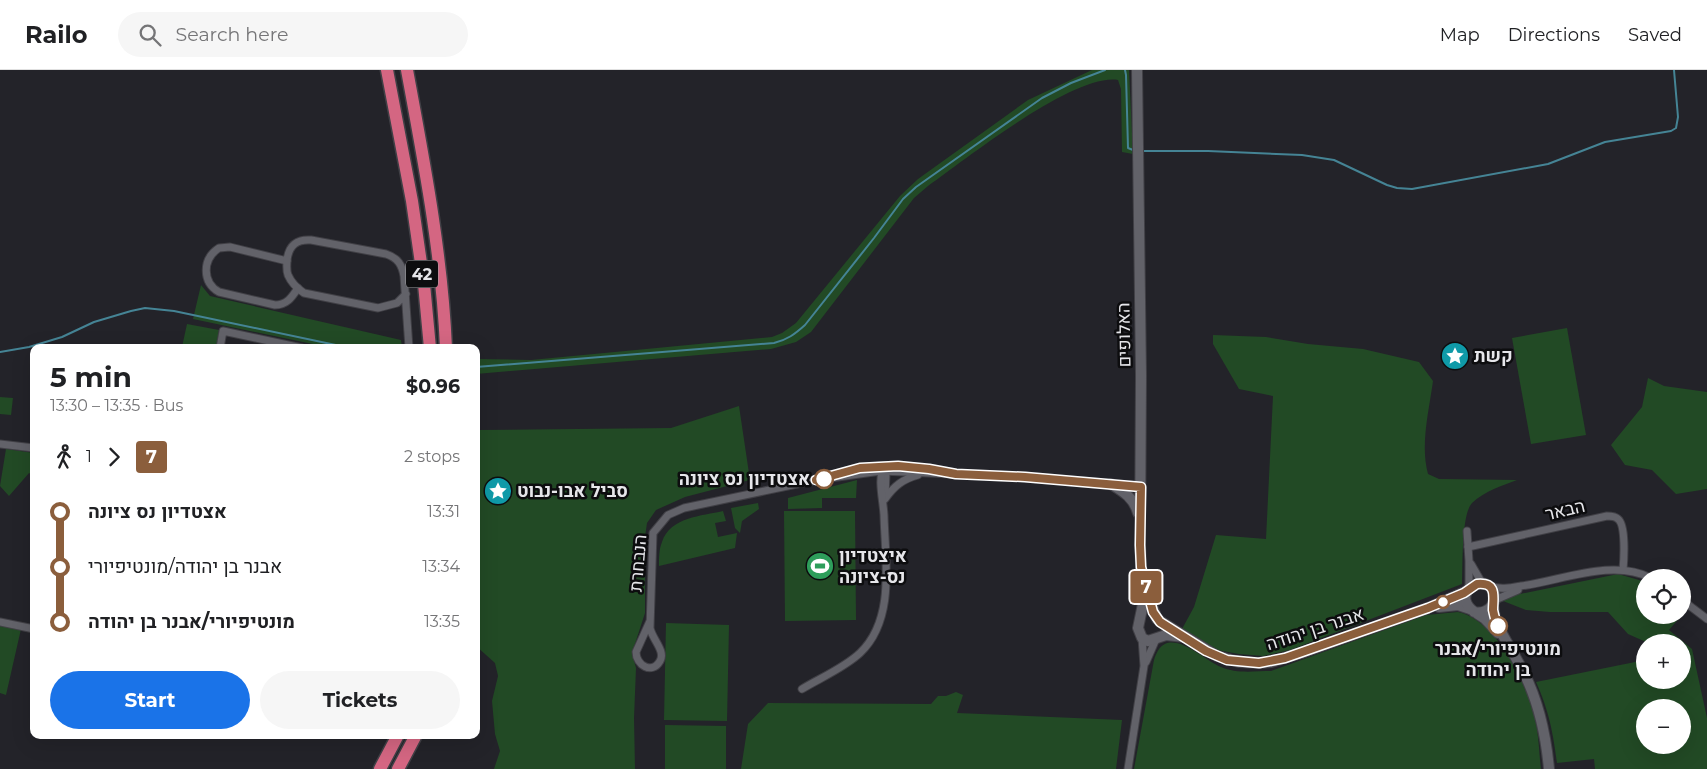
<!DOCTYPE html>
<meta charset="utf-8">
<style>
body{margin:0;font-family:Montserrat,Heebo,sans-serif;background:#f6f6f6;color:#202124;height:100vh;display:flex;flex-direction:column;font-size:19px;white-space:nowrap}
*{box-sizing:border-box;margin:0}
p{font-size:16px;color:#757577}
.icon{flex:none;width:28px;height:28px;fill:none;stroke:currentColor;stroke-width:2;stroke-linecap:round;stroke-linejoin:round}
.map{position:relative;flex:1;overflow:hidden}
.drawer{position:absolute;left:30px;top:274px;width:450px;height:395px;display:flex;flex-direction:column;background:#fff;border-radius:10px;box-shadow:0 5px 20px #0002}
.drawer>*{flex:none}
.badge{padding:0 10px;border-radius:4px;font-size:18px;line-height:32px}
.tools{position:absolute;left:1636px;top:499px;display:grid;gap:10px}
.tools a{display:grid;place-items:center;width:55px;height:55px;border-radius:50%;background:#fff;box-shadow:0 5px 20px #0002;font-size:25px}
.map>.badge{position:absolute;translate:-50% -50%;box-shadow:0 0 0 2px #fff}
.legs{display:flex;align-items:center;gap:8px;height:55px;padding:0 20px;font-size:16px}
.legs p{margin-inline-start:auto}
.headline{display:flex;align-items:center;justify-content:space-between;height:85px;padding:0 20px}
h1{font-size:28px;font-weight:700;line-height:38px}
.primary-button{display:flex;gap:10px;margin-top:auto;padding:10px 20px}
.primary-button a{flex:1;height:58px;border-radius:30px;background:#1a73e8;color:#fff;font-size:20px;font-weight:700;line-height:58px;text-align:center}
.primary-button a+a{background:#f6f6f6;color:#202124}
ul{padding:0 20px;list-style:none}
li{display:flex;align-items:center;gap:18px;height:55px;font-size:19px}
li i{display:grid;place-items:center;width:8px;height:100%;margin:0 6px;background:currentColor}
li i::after{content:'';width:12px;height:12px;margin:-6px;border:4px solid;border-radius:50%;background:#fff}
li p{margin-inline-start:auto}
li:first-child i{background:linear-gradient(#0000 50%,currentColor 0)}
li:last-child i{background:linear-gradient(currentColor 50%,#0000 0)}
header{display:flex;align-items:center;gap:30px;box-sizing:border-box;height:70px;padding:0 25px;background:#fff;border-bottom:1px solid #e0e0e0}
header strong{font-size:24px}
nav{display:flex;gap:28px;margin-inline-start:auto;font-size:18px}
.search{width:350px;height:45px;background:#f6f6f6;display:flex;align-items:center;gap:12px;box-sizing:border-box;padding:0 18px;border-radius:28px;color:#757577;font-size:19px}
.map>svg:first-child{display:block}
.green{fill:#224a25;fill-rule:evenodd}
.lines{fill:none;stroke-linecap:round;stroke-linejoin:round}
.stream{stroke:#458495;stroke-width:2}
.street-casing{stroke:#414046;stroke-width:9}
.secondary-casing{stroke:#414046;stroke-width:12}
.highway-casing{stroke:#414046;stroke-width:15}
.street{stroke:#626269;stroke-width:7}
.secondary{stroke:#626269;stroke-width:10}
.highway{stroke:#d46682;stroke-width:12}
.line-1-casing{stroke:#fff;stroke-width:11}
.line-1{stroke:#8b5e3c;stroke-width:8}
.stop-1-dot{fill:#fff;stroke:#8b5e3c;stroke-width:2.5}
.labels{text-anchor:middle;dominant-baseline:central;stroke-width:5;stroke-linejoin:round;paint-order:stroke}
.shield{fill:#0d0d0f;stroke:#a5a5a8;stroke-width:1}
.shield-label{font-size:16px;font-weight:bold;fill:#e6e6ea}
.street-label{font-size:18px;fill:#e6e6ea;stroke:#0d0d0f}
.poi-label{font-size:18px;font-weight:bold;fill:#e6e6ea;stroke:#0d0d0f;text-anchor:start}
.stop-label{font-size:18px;font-weight:bold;fill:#e6e6ea;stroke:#0d0d0f;text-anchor:end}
</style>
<header>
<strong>Railo</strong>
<div class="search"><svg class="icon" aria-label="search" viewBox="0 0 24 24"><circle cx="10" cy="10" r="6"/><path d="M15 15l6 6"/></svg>Search here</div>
<nav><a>Map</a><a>Directions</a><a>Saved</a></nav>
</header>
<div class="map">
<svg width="1707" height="699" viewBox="0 0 1707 699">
<rect width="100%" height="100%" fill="#232329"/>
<g class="green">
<path d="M1092,0H1129L1133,84L1122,82L1121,19L1118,10C1074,3 966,89 928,116L914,128L811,262L796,272L771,279L476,304V289L531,290L772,267L782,263L796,253L900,126L918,109L1028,30Z"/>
<polygon points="201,215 210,226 401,270 402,277 327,277 193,249"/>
<polygon points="187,254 219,260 216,277 182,277"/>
<polygon points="1567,258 1586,365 1531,374 1512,268"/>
<path d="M1213,265L1266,267L1308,274L1363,279L1419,292L1433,311C1429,341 1420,375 1428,404L1439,409L1517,410C1501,416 1485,421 1472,433C1461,445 1463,496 1462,514L1290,580L1263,586L1239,584L1217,580L1182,559L1194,537L1216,465L1266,469L1273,326L1239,319L1213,274Z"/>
<polygon points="1648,308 1664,316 1707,322 1707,419 1676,424 1652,400 1625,395 1611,375 1642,337"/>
<polygon points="0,327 13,328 11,345 0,344"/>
<polygon points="739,336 750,410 685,427 656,440 647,453 645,467 645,543 632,583 636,598 634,648 635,699 494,699 500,681 495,664 492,631 498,606 495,593 476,576 478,444 476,360 671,358"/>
<polygon points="6,379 34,383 34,406 29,403 9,426 0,416"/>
<polygon points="857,410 856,428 822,428 822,438 788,439 788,428"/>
<polygon points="758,433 759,439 742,451 740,463 735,458 731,438"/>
<path d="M723,441L726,451L715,453L718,467L737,463L735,478L659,496C659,488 659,479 662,472C670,447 702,446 723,441Z"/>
<polygon points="855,441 856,550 785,551 784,441"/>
<path d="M1618,504L1639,510L1645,513V545H1682L1669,560L1692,579L1707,648V699H1595L1594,689L1557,693C1553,662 1549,641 1536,612L1645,590V610H1682V572H1646L1628,564L1608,542H1550L1526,540L1503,531L1505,527ZM1645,638H1682V675H1645Z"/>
<path d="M1458,542C1497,550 1527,614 1535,649C1539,666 1539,683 1541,699H1134L1154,590C1155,586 1157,582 1159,579C1174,559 1205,591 1221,597C1236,604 1255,601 1271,601L1426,545Z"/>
<polygon points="666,553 729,555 727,651 664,650"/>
<polygon points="0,554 21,559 6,625 0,623"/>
<polygon points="956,622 963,625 957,643 1122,650 1116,699 741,699 748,654 768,633 931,634 938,626 946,626"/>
<polygon points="665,655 726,656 726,699 665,699"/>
</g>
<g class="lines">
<g class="stream">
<polyline points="1125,0 1126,5 1128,78 1133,80"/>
<polyline points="1143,81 1208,81 1302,85 1334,90 1387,115 1397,118 1412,119 1548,94 1605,72 1671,61 1676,58 1678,47 1674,0"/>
<polyline points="0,282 29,277 62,267 94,252 131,241 145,238 174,241 350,278"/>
<path d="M476,297L774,273C787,270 795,264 805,255L874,168L903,129L916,117L1042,28L1071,13L1105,0"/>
</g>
<defs>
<g id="street">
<path d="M287,191L230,177L219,178C202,189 202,212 219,222L275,235C287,235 292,227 298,218"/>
<path d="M406,224L397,233L378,238L304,223C298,219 291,212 288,205C286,200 287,195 287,190C289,175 297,169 311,170L386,184C398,188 402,195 404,206L409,278"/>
<polyline points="220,278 223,261 302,278"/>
<polyline points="0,374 34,378"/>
<polyline points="884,398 886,404 885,427"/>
<path d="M847,401C877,394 908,394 938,401"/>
<path d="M885,429C894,416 903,409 918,405"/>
<polyline points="1467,461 1469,491 1469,518"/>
<path d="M1468,477L1607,446C1611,446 1615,446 1618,449C1626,455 1624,489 1623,500"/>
<polyline points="1471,494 1482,513"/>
<path d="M1490,516C1500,520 1510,518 1521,516C1561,511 1612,488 1651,508"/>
<polyline points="1495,530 1518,520"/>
<polyline points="1682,530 1707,549"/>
<path d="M650,551L636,582C636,595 652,605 660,591C666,581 652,569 650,558L653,463L668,445L684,438L816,410L881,401L1025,407L1141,417"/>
<polyline points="0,552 34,559"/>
<polyline points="1146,592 1156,569"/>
<path d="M802,619C820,608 844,598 860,583C896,549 885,489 884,445C883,429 878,412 883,396"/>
<polyline points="1128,699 1144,596 1142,568"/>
</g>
<g id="secondary">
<polyline points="1137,0 1141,305 1140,475 1143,534 1138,558 1142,568 1148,571 1166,565 1184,567"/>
<path d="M1111,414C1124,422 1134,428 1138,443"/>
<polyline points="1147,523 1157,549"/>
<path d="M1493,535L1495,549L1498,556C1506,572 1516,587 1524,603C1539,633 1546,666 1549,699"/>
<polyline points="1439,537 1458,535 1470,539"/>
<path d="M1474,542C1490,546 1503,527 1489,516C1477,507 1460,521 1467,534C1470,541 1479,544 1485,549C1490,554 1494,559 1498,563"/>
<polyline points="1160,551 1217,586 1239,592 1259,593 1271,592 1301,583 1428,538 1467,521"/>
</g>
<g id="highway">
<polyline points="387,0 412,131 424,214 430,278"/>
<path d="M407,0C424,92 442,184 446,278"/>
<polyline points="380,699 398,665"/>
<polyline points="398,699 416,665"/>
</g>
</defs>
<use href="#street" class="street-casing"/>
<use href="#secondary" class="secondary-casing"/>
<use href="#highway" class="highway-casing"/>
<use href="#street" class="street"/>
<use href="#secondary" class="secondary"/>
<use href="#highway" class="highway"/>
</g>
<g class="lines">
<defs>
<path id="line-1" d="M824,409L816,410L860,398L898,396L929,399L956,404L1025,407L1141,417L1140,475L1141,497L1153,542L1160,552L1206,581L1227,590L1259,593L1285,588L1428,538L1464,523L1477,514C1498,512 1493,527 1493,540C1494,545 1495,550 1498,556"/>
</defs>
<use href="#line-1" class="line-1-casing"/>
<use href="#line-1" class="line-1"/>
</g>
<defs>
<symbol id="sight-disc" viewBox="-11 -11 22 22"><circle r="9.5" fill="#0f9aa8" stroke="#0d0d0f"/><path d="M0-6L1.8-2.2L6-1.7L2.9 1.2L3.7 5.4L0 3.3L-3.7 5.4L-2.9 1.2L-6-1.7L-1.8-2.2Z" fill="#fff"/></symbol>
<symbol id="stadium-disc" viewBox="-11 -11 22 22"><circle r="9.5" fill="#2e9e5b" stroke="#0d0d0f"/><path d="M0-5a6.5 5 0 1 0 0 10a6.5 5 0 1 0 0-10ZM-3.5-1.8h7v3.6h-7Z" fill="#fff"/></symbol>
</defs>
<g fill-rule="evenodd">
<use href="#sight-disc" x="1439" y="270" width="32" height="32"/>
<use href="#sight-disc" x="482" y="405" width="32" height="32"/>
<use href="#stadium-disc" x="804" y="480" width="32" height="32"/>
</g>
<g class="stop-1-dot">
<circle cx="824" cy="409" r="9"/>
<circle cx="1443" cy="532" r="6"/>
<circle cx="1498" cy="556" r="9"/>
</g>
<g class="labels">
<rect class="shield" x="406" y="190.5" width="32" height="27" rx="4"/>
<g class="shield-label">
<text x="422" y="204">42</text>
</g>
<g class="street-label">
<text transform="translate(1124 265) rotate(-91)">האלופים</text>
<text transform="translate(1565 440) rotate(-13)">הבאר</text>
<text transform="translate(638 493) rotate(-85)">הנבחרת</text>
<text transform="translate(1315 559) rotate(-18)">אבנר בן יהודה</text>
</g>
<g class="poi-label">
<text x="1474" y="286">קשת</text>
<text x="517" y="421">סביל אבו-נבוט</text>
<text x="839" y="486">איצטדיון<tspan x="839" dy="21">נס-ציונה</tspan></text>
</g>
<g class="stop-label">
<text x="810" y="409">אצטדיון נס ציונה</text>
<text x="1498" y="579" text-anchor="middle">מונטיפיורי/אבנר<tspan x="1498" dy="21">בן יהודה</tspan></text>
</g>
</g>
</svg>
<div class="tools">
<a><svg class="icon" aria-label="locate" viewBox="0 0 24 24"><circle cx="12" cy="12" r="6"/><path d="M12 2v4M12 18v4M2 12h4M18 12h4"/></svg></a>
<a>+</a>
<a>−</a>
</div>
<b class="badge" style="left:1146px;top:517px;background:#8b5e3c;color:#fff">7</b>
<section class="drawer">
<div class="headline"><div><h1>5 min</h1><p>13:30 – 13:35 · Bus</p></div><b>$0.96</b></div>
<div class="legs"><svg class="icon" aria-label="walk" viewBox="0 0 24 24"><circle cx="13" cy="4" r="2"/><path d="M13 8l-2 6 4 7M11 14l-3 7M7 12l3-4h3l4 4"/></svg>1<svg class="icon" aria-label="forward" viewBox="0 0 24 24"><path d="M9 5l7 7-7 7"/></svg><b class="badge" style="background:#8b5e3c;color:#fff">7</b><p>2 stops</p></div>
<ul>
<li><i style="color:#8b5e3c"></i><b>אצטדיון נס ציונה</b><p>13:31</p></li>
<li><i style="color:#8b5e3c"></i><span>אבנר בן יהודה/מונטיפיורי</span><p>13:34</p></li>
<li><i style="color:#8b5e3c"></i><b>מונטיפיורי/אבנר בן יהודה</b><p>13:35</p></li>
</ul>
<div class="primary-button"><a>Start</a><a>Tickets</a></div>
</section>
</div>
